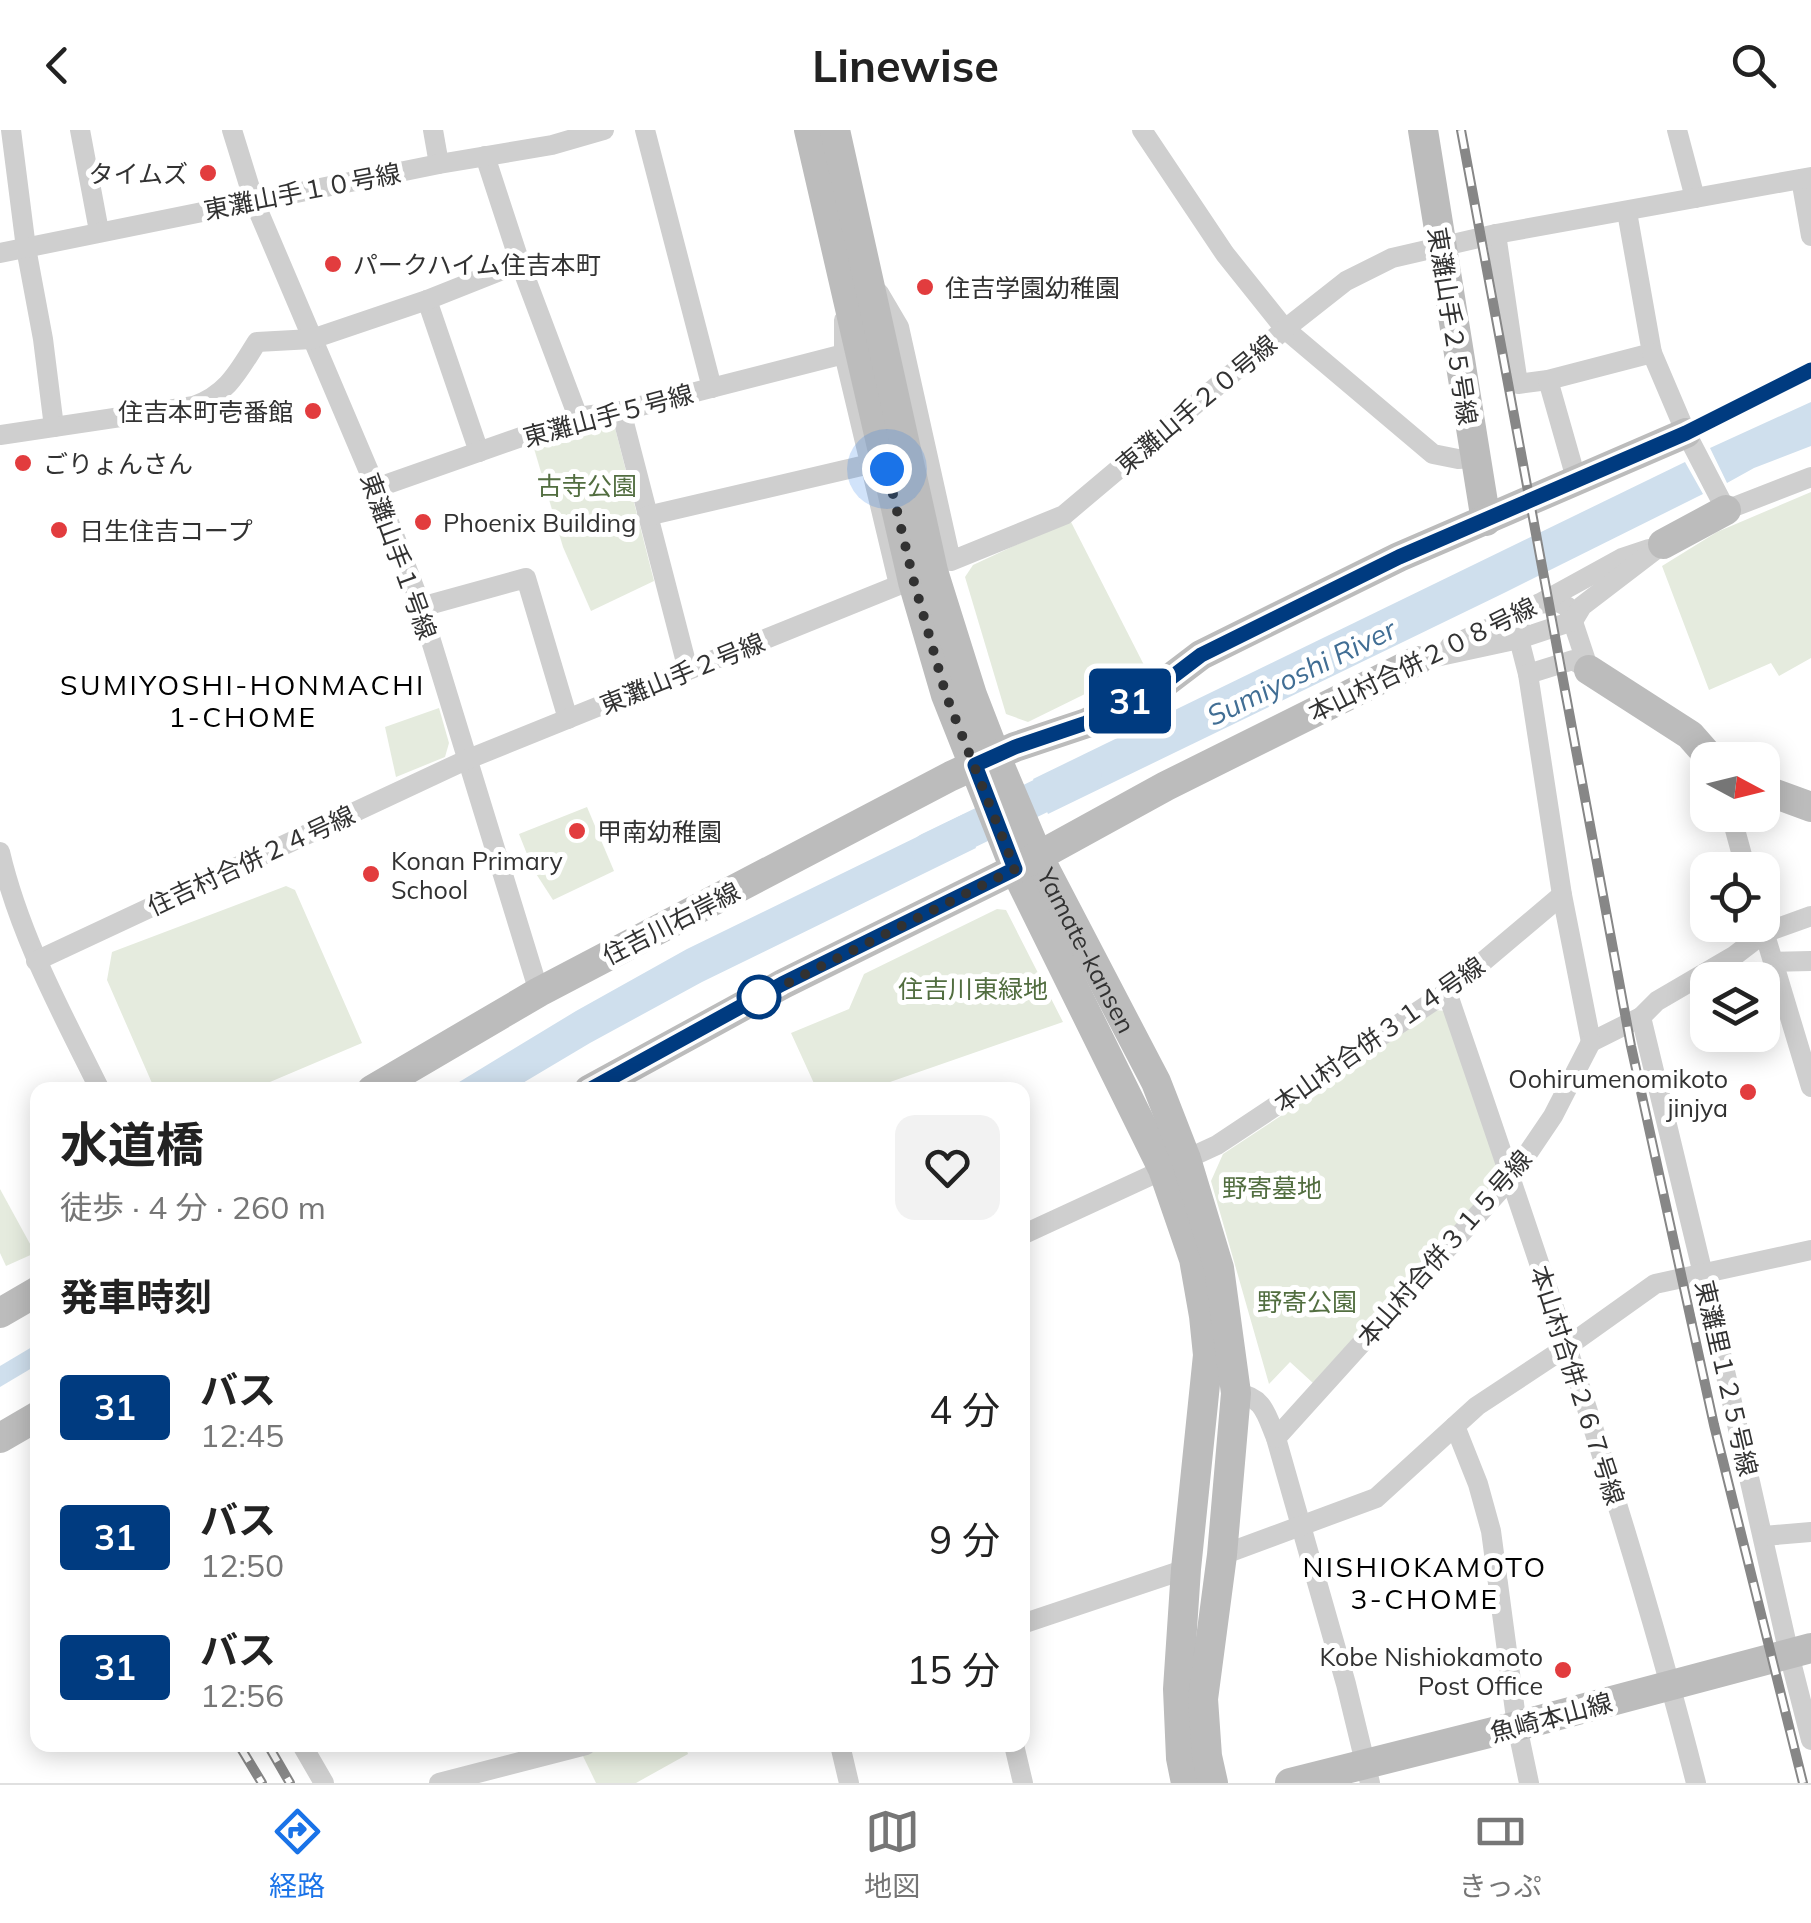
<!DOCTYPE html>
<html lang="ja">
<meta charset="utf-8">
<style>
body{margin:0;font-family:Mulish,"Noto Sans JP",sans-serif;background:#f2f2f2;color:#222;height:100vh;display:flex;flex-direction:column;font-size:38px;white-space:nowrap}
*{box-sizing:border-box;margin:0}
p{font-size:32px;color:#767676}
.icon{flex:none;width:55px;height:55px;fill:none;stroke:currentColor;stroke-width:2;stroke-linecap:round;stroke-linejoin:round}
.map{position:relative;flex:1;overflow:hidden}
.sheet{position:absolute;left:30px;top:952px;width:1000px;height:670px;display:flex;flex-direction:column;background:#fff;border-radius:20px;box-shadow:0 5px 25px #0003}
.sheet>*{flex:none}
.badge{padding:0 20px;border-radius:8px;font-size:35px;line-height:65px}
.needle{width:65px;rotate:97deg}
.tools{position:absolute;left:1690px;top:612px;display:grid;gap:20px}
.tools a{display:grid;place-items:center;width:90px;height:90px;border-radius:20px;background:#fff;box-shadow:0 5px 25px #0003;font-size:50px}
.you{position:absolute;width:50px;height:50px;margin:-25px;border:8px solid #fff;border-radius:50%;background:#1a73e8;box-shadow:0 0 0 15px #1a73e833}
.map>.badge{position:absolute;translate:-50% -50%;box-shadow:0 0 0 5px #fff}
h2{padding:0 30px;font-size:38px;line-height:90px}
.round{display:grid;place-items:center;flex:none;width:105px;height:105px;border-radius:20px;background:#f2f2f2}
.headline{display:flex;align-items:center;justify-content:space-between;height:170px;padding:0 30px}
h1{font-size:48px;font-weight:700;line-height:75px}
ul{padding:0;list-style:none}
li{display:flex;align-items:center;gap:30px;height:130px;padding:0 30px}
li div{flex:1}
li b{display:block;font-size:38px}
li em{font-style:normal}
li .badge{min-width:110px;font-weight:700;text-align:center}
header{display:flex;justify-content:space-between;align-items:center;height:130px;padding:0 30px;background:#fff;font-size:45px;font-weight:700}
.dock{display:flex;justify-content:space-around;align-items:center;height:140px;border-top:2px solid #e0e0e0;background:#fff;font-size:28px;color:#767676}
.dock a{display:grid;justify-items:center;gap:5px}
.dock .on{color:#1a73e8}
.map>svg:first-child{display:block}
.green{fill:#e5ebde}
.water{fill:#cfdfed}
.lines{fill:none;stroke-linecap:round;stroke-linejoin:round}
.river{stroke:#cfdfed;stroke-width:35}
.street{stroke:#cfcfcf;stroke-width:20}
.secondary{stroke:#bcbcbc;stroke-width:30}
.rail-casing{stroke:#878787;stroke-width:10}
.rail{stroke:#fff;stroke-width:6;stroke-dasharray:19;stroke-linecap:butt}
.line-casing{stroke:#fff;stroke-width:22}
.line{stroke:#003b80;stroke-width:15}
.walk{stroke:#323232;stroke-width:10;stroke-dasharray:0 18}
.poi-dot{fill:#e23c3e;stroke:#fff;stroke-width:4}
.stop-dot{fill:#fff;stroke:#003b80;stroke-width:5}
.labels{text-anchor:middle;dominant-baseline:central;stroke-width:10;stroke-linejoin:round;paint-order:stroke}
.poi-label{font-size:25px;fill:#323232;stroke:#fff;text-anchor:start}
.street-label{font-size:25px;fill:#323232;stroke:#fff}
.park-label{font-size:25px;fill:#526e40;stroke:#fff}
.water-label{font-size:28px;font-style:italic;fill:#416e94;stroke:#fff}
.neighbourhood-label{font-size:28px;letter-spacing:2.5px;fill:#000;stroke:#fff}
</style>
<header><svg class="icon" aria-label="back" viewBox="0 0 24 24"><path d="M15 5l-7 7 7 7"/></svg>Linewise<svg class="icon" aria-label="search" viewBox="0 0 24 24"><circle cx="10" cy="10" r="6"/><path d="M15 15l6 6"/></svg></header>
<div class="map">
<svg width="1811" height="1653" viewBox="0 0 1811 1653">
<rect width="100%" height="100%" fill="#fff"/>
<g class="green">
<polygon points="613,290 654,451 591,481 563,417 533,315"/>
<polygon points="1811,362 1811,528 1779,546 1771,533 1709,560 1662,436 1717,402"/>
<polygon points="1070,390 1144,535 1028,592 1006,584 965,447 973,435"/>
<polygon points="439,578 449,613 445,627 396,647 385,597"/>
<polygon points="587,677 614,741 553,770 533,739 519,704"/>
<polygon points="286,756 295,760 362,913 251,960 228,960 226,956 219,960 155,960 107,850 112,822"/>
<polygon points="997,779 1006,780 1063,892 867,960 817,960 791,903 849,879 864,844"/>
<polygon points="1434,880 1446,881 1497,1038 1494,1053 1313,1253 1290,1232 1269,1254 1211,1051 1223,1024 1346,943"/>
<polygon points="0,1059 35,1123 6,1136 0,1123"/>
<polygon points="613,1615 685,1615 688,1624 636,1653 596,1653 581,1622"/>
</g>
<g class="water">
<polygon points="1811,272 1811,316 1754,338 1727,353 1710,318"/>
<polygon points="1685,332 1703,364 1504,463 1048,684 1033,649"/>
<polygon points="964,684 976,718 702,852 590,913 511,960 446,960 576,881 687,819"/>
<polygon points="37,1214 37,1235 0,1257 0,1236"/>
</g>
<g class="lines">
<polyline class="river" points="929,720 1084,645"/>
<g class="street">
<polyline points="11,0 26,118 43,209 54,297"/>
<polyline points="80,0 99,101"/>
<polyline points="232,0 254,71 376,358 417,465 539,862"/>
<polyline points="433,0 439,34"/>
<polyline points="645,0 712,258"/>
<polyline points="1142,0 1225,124 1285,199 1433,324 1458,329 1474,328"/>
<polyline points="1677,0 1695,68"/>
<polyline points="485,26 520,133 578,287"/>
<polyline points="1801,49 1811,106"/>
<polyline points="1496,104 1518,254 1548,250 1652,223 1627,82"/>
<polyline points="0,123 439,34 552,15 604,0"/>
<polyline points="879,163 899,197 951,431 1064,385 1285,199 1346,151 1392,128 1496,104 1811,47"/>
<polyline points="427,170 479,322"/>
<polyline points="1652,223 1686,303 1726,380 1811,347"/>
<polyline points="1548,250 1577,352"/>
<polyline points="621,281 688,540"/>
<polyline points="1686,303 1811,240"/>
<path d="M0,305L194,276C228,264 239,240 257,212L312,209L427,170L520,133"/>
<polyline points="376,358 578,287 621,281 844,224"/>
<polyline points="647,386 870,334"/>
<polyline points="1538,474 1558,472 1568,477 1589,540"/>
<polyline points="421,477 526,448 568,589"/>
<polyline points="1520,484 1519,509 1528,544 1562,765 1591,912"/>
<polyline points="1450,516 1520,484 1622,428 1649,419"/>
<polyline points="1417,531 1519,509 1573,491 1582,476 1663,414"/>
<polyline points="1528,544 1573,530 1589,540"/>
<polyline points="1731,685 1746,740"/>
<path d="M0,722C20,807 62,883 100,960"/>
<polyline points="1762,795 1811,957"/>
<polyline points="36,831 466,630 899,455 844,224 844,190"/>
<polyline points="1773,832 1811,831"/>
<path d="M1447,862C1536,1123 1628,1385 1696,1653"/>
<polyline points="1641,887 1703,1144 1789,1524 1811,1610"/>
<polyline points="1591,912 1641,887 1657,871 1734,826 1764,803 1811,786"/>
<polyline points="1022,1105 1217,1015 1447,862 1562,765"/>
<path d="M1236,1263C1264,1267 1266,1284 1276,1308L1346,1554L1370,1653"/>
<polyline points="1455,1296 1478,1354 1491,1401 1517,1596 1529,1653"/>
<polyline points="1276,1308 1511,1048 1553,986 1591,912"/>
<polyline points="1764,1406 1811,1402"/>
<polyline points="1222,1425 1376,1368 1477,1276 1568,1216 1655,1154 1811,1120"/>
<polyline points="1022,1494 1186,1439"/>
<polyline points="302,1615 324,1653"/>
<polyline points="840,1615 849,1653"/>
<polyline points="1014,1615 1023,1653"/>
<polyline points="439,1653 586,1615"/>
</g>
<g class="secondary">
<polyline points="809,0 913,452 946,565 1015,739 1163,1039 1194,1129 1204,1186 1208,1225 1186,1439 1178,1559 1181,1628 1186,1653"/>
<path id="s1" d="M835,0L933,441L972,565L996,627L1038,726L1156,952L1186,1029L1219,1138L1236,1263L1222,1425L1203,1569L1207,1626L1213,1653"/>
<polyline points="1423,0 1486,391"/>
<polyline points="1663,414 1726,380"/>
<polyline points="1589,540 1690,605 1712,630"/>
<polyline points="1762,659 1811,677"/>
<polyline points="372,960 539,862 951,646 1015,617 1087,593 1159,557 1201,525 1399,427 1686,303"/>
<polyline points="589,960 783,854 1015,739 1166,656 1417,531"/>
<polyline points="0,1183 38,1161"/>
<polyline points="0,1308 38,1286"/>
<polyline points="1290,1653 1517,1596 1811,1518"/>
</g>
<defs>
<g id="rail">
<polyline points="1461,0 1631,916 1714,1295 1803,1653"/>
<polyline points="239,1615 262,1653"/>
<polyline points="268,1615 290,1653"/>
</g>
</defs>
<use href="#rail" class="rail-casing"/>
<use href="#rail" class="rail"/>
</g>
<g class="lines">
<defs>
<polyline id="line" points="589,960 782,854 1015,739 975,635 1015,617 1086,593 1159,557 1201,525 1399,427 1686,303 1811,240"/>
</defs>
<use href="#line" class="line-casing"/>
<use href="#line" class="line"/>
<polyline class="walk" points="759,867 750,872 1015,739 946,565 914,452 887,339"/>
</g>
<g class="poi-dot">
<circle cx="208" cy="43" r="10"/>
<circle cx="333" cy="134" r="10"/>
<circle cx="925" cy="157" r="10"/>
<circle cx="313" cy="281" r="10"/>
<circle cx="23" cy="333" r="10"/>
<circle cx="423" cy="392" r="10"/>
<circle cx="59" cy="400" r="10"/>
<circle cx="577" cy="701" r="10"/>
<circle cx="371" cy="744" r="10"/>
<circle cx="1748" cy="962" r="10"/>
<circle cx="1563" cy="1540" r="10"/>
</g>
<circle class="stop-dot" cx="759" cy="867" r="20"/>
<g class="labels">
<g class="poi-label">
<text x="188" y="43" text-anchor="end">タイムズ</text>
<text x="353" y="134">パークハイム住吉本町</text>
<text x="945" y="157">住吉学園幼稚園</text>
<text x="293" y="281" text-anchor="end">住吉本町壱番館</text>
<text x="43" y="333">ごりょんさん</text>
<text x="443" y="392">Phoenix Building</text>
<text x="79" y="400">日生住吉コープ</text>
<text x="597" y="701">甲南幼稚園</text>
<text x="391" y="730">Konan Primary<tspan x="391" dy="29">School</tspan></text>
<text x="1728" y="948" text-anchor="end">Oohirumenomikoto<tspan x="1728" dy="29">jinjya</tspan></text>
<text x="1543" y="1526" text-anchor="end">Kobe Nishiokamoto<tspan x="1543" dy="29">Post Office</tspan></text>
</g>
<g class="street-label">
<text transform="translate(302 61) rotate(-11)">東灘山手１０号線</text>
<text transform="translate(1453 196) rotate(81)">東灘山手２５号線</text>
<text transform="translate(1196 274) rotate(-40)">東灘山手２０号線</text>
<text transform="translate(608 285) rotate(-15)">東灘山手５号線</text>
<text transform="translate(399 426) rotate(70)">東灘山手１号線</text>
<text transform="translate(1422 529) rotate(-26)">本山村合併２０８号線</text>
<text transform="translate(682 543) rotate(-22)">東灘山手２号線</text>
<text transform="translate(251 730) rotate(-25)">住吉村合併２４号線</text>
<text transform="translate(671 793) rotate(-27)">住吉川右岸線</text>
<text stroke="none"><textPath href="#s1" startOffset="862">Yamate-kansen</textPath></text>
<text transform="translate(1379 904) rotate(-35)">本山村合併３１４号線</text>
<text transform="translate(1444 1118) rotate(-49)">本山村合併３１５号線</text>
<text transform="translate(1727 1248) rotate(77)">東灘里１２５号線</text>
<text transform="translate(1578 1255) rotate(72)">本山村合併２６７号線</text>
<text transform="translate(1551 1587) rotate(-15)">魚崎本山線</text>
</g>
<g class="park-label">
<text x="587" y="355">古寺公園</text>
<text x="973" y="858">住吉川東緑地</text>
<text x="1272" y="1057">野寄墓地</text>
<text x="1307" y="1171">野寄公園</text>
</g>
<g class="water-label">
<text transform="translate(1301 542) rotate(-26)">Sumiyoshi River</text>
</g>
<g class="neighbourhood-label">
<text x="243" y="554">SUMIYOSHI-HONMACHI<tspan x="243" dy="32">1-CHOME</tspan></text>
<text x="1425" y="1436">NISHIOKAMOTO<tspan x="1425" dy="32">3-CHOME</tspan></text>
</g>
</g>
</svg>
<div class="tools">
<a><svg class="needle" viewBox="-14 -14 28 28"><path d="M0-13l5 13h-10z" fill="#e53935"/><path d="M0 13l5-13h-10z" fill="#767676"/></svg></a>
<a><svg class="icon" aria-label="locate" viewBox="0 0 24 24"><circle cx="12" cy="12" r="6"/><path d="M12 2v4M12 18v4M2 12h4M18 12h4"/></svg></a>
<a><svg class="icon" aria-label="layers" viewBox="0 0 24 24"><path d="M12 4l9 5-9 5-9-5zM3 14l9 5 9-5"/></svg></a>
</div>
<div class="you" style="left:887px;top:339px"></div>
<b class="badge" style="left:1130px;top:571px;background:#003b80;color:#fff">31</b>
<section class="sheet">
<div class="headline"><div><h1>水道橋</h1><p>徒歩 · 4 分 · 260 m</p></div><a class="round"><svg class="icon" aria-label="heart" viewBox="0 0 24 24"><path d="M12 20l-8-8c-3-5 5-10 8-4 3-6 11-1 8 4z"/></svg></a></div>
<h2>発車時刻</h2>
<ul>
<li><span class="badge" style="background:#003b80;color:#fff">31</span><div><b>バス</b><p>12:45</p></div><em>4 分</em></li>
<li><span class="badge" style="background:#003b80;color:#fff">31</span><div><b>バス</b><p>12:50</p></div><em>9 分</em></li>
<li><span class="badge" style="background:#003b80;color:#fff">31</span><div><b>バス</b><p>12:56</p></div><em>15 分</em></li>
</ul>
</section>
</div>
<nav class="dock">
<a class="on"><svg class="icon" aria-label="directions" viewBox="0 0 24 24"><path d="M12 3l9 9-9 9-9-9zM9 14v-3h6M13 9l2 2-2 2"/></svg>経路</a>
<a><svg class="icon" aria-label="map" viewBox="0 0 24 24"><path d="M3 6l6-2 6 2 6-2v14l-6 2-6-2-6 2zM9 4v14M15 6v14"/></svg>地図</a>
<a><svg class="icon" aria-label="tickets" viewBox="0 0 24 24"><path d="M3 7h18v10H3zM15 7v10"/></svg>きっぷ</a>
</nav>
